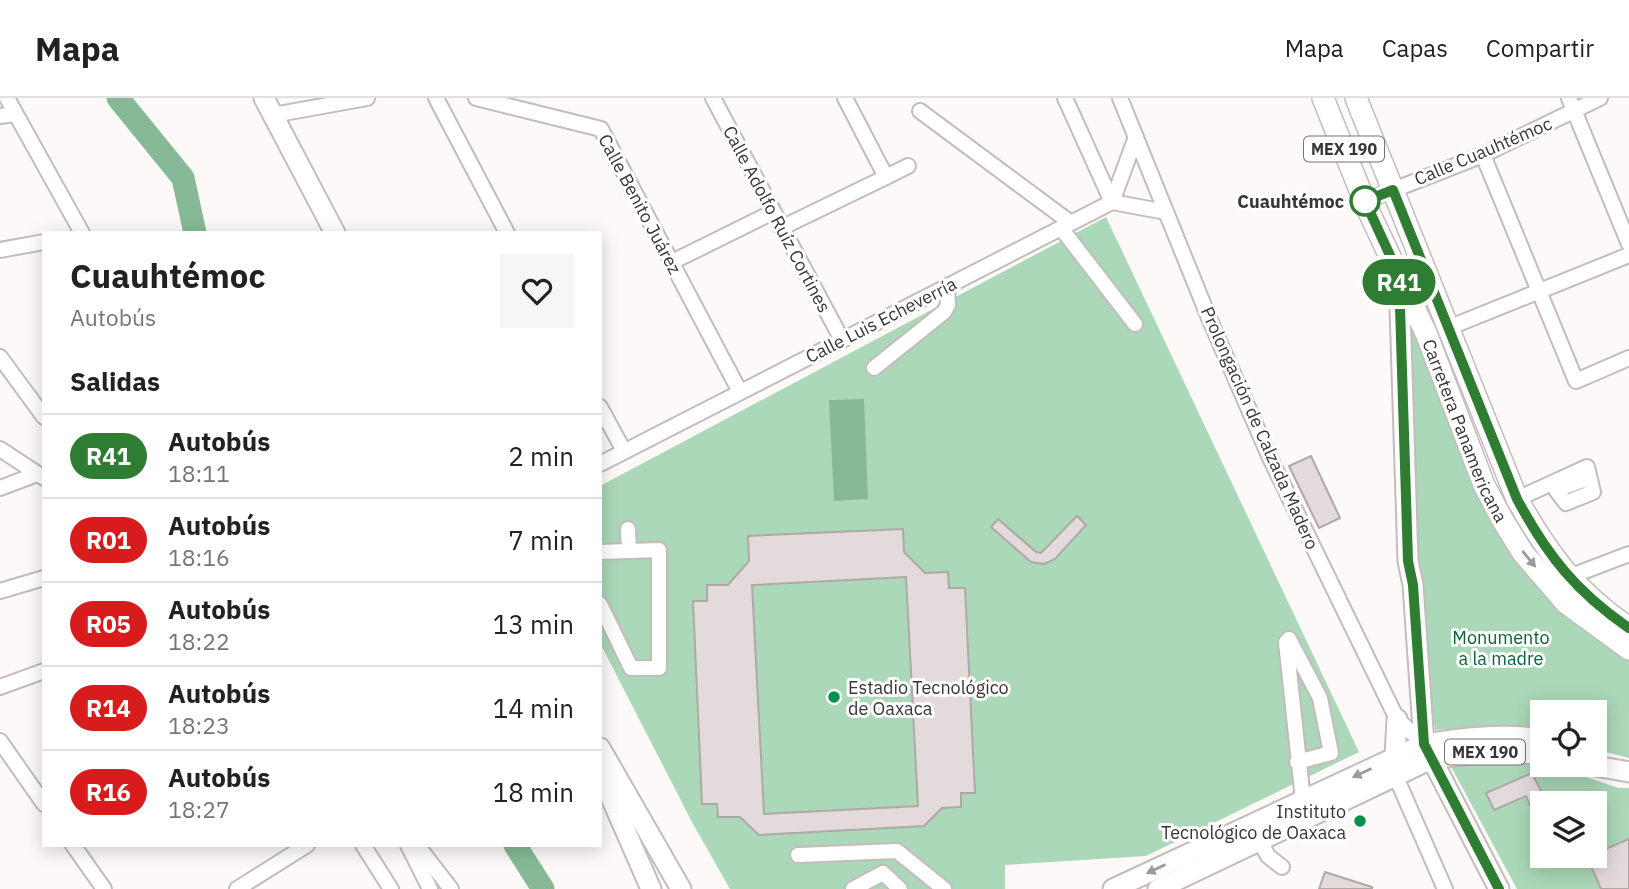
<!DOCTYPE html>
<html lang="es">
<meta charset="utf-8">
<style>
body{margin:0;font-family:"IBM Plex Sans",sans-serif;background:#f6f6f6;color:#222;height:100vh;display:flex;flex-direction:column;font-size:26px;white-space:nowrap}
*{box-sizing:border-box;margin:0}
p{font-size:23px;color:#767676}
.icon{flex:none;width:38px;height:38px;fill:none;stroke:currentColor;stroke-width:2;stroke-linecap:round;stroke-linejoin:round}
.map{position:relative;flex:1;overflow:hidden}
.sheet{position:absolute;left:42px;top:133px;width:560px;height:616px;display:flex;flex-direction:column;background:#fff;border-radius:0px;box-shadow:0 4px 18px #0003}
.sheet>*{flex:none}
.badge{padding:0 14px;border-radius:23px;font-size:24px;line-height:46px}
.controls{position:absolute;left:1530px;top:602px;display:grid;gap:14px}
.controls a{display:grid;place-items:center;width:77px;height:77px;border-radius:0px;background:#fff;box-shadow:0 4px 18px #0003;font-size:35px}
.map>.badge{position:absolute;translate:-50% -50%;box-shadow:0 0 0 4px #fff}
h2{padding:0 28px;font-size:26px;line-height:63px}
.round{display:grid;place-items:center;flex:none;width:74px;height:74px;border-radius:0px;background:#f6f6f6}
.headline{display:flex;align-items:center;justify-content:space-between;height:119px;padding:0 28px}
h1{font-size:33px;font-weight:700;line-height:52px}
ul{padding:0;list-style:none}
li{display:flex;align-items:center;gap:21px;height:84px;padding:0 28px;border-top:2px solid #e0e0e0}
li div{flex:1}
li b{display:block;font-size:26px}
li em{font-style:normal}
li .badge{min-width:77px;font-weight:700;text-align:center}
header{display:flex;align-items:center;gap:42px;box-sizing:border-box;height:98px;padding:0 35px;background:#fff;border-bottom:2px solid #e0e0e0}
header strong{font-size:33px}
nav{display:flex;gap:38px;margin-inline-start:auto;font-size:24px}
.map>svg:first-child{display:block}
.green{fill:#abd8b8;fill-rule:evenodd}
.water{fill:#86ba96}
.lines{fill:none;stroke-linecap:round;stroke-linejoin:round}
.river{stroke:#86ba96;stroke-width:23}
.building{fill:#e3dbdb;stroke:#afa8a7;stroke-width:2;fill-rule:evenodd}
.minor-casing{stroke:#c4bcbc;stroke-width:18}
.major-casing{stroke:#c4bcbc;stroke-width:23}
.highway-casing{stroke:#c4bcbc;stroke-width:24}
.minor{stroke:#fff;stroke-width:14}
.major{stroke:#fff;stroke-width:19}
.highway{stroke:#fff;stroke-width:21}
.oneway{fill:#9c9a9a}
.line-casing{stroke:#fff;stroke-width:16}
.line{stroke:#2e7d32;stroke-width:10}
.stop-dot{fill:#fff;stroke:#2e7d32;stroke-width:3.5}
.poi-dot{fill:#02904f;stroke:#fff;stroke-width:2.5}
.labels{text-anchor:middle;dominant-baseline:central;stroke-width:6;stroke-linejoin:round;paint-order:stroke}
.shield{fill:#fff;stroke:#747272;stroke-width:2}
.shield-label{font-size:16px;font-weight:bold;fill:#383535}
.street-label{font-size:18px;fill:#383535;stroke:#fff}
.stop-label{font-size:18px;font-weight:bold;fill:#383535;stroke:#fff;text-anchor:end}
.park-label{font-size:18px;fill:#0a6235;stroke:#fff}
.poi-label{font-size:18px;fill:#383535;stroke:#fff;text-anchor:start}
</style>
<header>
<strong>Mapa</strong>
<nav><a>Mapa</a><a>Capas</a><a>Compartir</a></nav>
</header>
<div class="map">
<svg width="1629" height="791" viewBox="0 0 1629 791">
<rect width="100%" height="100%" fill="#fef9f9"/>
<g class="green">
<polygon points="1106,119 1359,654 1146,758 1005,767 1005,791 730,791 693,726 600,545 600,388"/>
<polygon points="1410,217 1513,438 1629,556 1629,660 1594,651 1594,614 1542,614 1542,637 1505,627 1435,632 1416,475"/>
<path d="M1488,657L1542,664V667H1550L1619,690H1629V791H1517L1449,665ZM1542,705H1594V758H1542Z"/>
</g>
<polygon class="water" points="864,301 868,401 834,403 829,302"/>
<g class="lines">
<g class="river">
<polyline points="118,0 183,80 195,135"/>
<polyline points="515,747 543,791"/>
</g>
</g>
<g class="building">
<polygon points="1311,358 1340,420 1319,430 1289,368"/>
<polygon points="1077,418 1086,427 1055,461 1044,466 1031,464 991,429 998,421 1036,454 1041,455"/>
<path d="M903,431L904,454L925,475L948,474L949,490H965L975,695H961V709L942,710L924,728L759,737L740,719H718L717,706H702L693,503H707V487H728L749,463L748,438ZM906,479L918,708L764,716L752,487Z"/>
<polygon points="1532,675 1547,705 1542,705 1542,733 1526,698 1494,712 1486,695"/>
<polygon points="1629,741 1629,791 1601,791 1587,759"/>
<polygon points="1325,774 1372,789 1372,791 1319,791"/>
</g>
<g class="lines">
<defs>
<g id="minor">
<polyline points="7,0 82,135"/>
<polyline points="436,0 507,135"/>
<polyline points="476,0 601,31 740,294"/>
<polyline points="713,0 842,242"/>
<polyline points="1065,0 1112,104"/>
<polyline points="1120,0 1209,220 1270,360 1397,621 1424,646"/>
<polyline points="1569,0 1629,146"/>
<polyline points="920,13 1071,125"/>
<polyline points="273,17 367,0"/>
<polyline points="0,18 15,16"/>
<polyline points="1483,57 1576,283 1629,260"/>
<polyline points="886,79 908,68"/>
<polyline points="1365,103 1483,57 1600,0"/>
<polyline points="1112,104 1136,39"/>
<polyline points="781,130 886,79 845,0"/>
<polyline points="1061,130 1135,226"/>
<polyline points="0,152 44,144"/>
<polyline points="672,164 773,114"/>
<polyline points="1448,230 1629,157"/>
<polyline points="0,259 44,319"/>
<polyline points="874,270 944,214 948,207 947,188"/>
<polyline points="600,309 624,353"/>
<polyline points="0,351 44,380"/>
<polyline points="600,366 1112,104 1166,114"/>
<polyline points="0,390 37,376"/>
<polyline points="1517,401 1587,369 1593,394 1566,405 1556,392 1589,380"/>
<polyline points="628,431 629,453"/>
<polyline points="600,454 659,452 659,570 631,570 600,506"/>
<polyline points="1569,479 1629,456"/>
<polyline points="0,493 44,480"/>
<polyline points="0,589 44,573"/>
<polyline points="0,643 44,706"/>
<polyline points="1297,664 1331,655 1320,600 1289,541 1286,544 1303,702"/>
<polyline points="1396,679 1445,791"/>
<polyline points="1260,743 1268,758 1282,769"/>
<polyline points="73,747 104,791"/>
<polyline points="363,747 391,791"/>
<polyline points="408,747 430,791"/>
<polyline points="417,747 451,791"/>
<polyline points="798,757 897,753 944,791"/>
<polyline points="237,791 307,747"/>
<polyline points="853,791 883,775 900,791"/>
</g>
<g id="major">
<polyline points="264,0 335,135"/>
<polyline points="1399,178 1408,463 1413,487 1424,646 1499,791"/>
<polyline points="600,650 681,791"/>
<polyline points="1395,659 1397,621"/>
<polyline points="600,667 612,702 651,791"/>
<polyline points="1590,667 1629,674"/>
<path d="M1113,791L1424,646C1462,640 1503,635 1542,641"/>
<polyline points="1158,791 1431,661 1486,654 1542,656"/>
</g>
<g id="highway">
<path id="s1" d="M1323,0L1368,112L1426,235L1484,387L1502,421L1523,455L1566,505L1629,551"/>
<path d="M1356,0L1517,401C1548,456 1576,494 1629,530"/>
</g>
</defs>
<use href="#minor" class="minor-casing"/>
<use href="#major" class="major-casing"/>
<use href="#highway" class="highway-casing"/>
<use href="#minor" class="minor"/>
<use href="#major" class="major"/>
<use href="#highway" class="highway"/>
</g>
<defs><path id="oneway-solid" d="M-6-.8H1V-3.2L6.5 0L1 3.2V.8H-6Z" transform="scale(1.75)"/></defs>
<g class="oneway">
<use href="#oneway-solid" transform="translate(1529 461) rotate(51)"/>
<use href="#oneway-solid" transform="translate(1362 675) rotate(155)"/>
<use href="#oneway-solid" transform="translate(1156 771) rotate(155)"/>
</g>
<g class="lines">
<defs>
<path id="line" d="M1499,791L1424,646L1413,487L1408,463L1399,177L1365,103L1393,92L1517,401C1547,457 1576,494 1629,530"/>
</defs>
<use href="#line" class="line-casing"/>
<use href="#line" class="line"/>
</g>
<circle class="stop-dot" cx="1365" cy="103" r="14"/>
<g class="poi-dot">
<circle cx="834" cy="599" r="7"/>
<circle cx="1360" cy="723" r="7"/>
</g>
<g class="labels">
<g class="shield">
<rect x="1304" y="38.5" width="80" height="25" rx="5"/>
<rect x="1445" y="641.5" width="80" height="25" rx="5"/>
</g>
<g class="shield-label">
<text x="1344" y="51">MEX 190</text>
<text x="1485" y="654">MEX 190</text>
</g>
<g class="street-label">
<text transform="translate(1483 53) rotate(-23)">Calle Cuauhtémoc</text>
<text transform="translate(640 106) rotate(62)">Calle Benito Juárez</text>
<text transform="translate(777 121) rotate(62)">Calle Adolfo Ruíz Cortines</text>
<text transform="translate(881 222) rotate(-27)">Calle Luis Echeverría</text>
<text transform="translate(1260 330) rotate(66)">Prolongación de Calzada Madero</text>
<text stroke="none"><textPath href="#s1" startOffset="362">Carretera Panamericana</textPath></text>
</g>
<g class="stop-label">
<text x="1344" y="103">Cuauhtémoc</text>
</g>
<g class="park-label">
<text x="1501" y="539">Monumento<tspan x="1501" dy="21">a la madre</tspan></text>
</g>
<g class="poi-label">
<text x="848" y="589">Estadio Tecnológico<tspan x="848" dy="21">de Oaxaca</tspan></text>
<text x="1346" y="713" text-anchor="end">Instituto<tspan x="1346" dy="21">Tecnológico de Oaxaca</tspan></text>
</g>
</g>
</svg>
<div class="controls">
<a><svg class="icon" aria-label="locate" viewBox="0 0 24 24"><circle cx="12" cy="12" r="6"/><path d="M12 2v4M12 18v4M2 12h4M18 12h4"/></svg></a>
<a><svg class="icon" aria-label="layers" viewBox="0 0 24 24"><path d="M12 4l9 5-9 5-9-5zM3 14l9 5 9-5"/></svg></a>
</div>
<b class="badge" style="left:1399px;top:184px;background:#2e7d32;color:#fff">R41</b>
<section class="sheet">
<div class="headline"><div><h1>Cuauhtémoc</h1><p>Autobús</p></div><a class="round"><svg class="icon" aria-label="heart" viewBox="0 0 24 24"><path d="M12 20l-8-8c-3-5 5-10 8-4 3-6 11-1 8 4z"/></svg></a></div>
<h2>Salidas</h2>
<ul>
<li><span class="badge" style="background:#2e7d32;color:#fff">R41</span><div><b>Autobús</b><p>18:11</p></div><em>2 min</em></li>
<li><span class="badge" style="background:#d81b1b;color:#fff">R01</span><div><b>Autobús</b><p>18:16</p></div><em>7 min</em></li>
<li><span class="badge" style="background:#d81b1b;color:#fff">R05</span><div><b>Autobús</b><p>18:22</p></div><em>13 min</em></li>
<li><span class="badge" style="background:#d81b1b;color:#fff">R14</span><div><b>Autobús</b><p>18:23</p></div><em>14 min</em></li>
<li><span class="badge" style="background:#d81b1b;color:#fff">R16</span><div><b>Autobús</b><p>18:27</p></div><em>18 min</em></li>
</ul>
</section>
</div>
